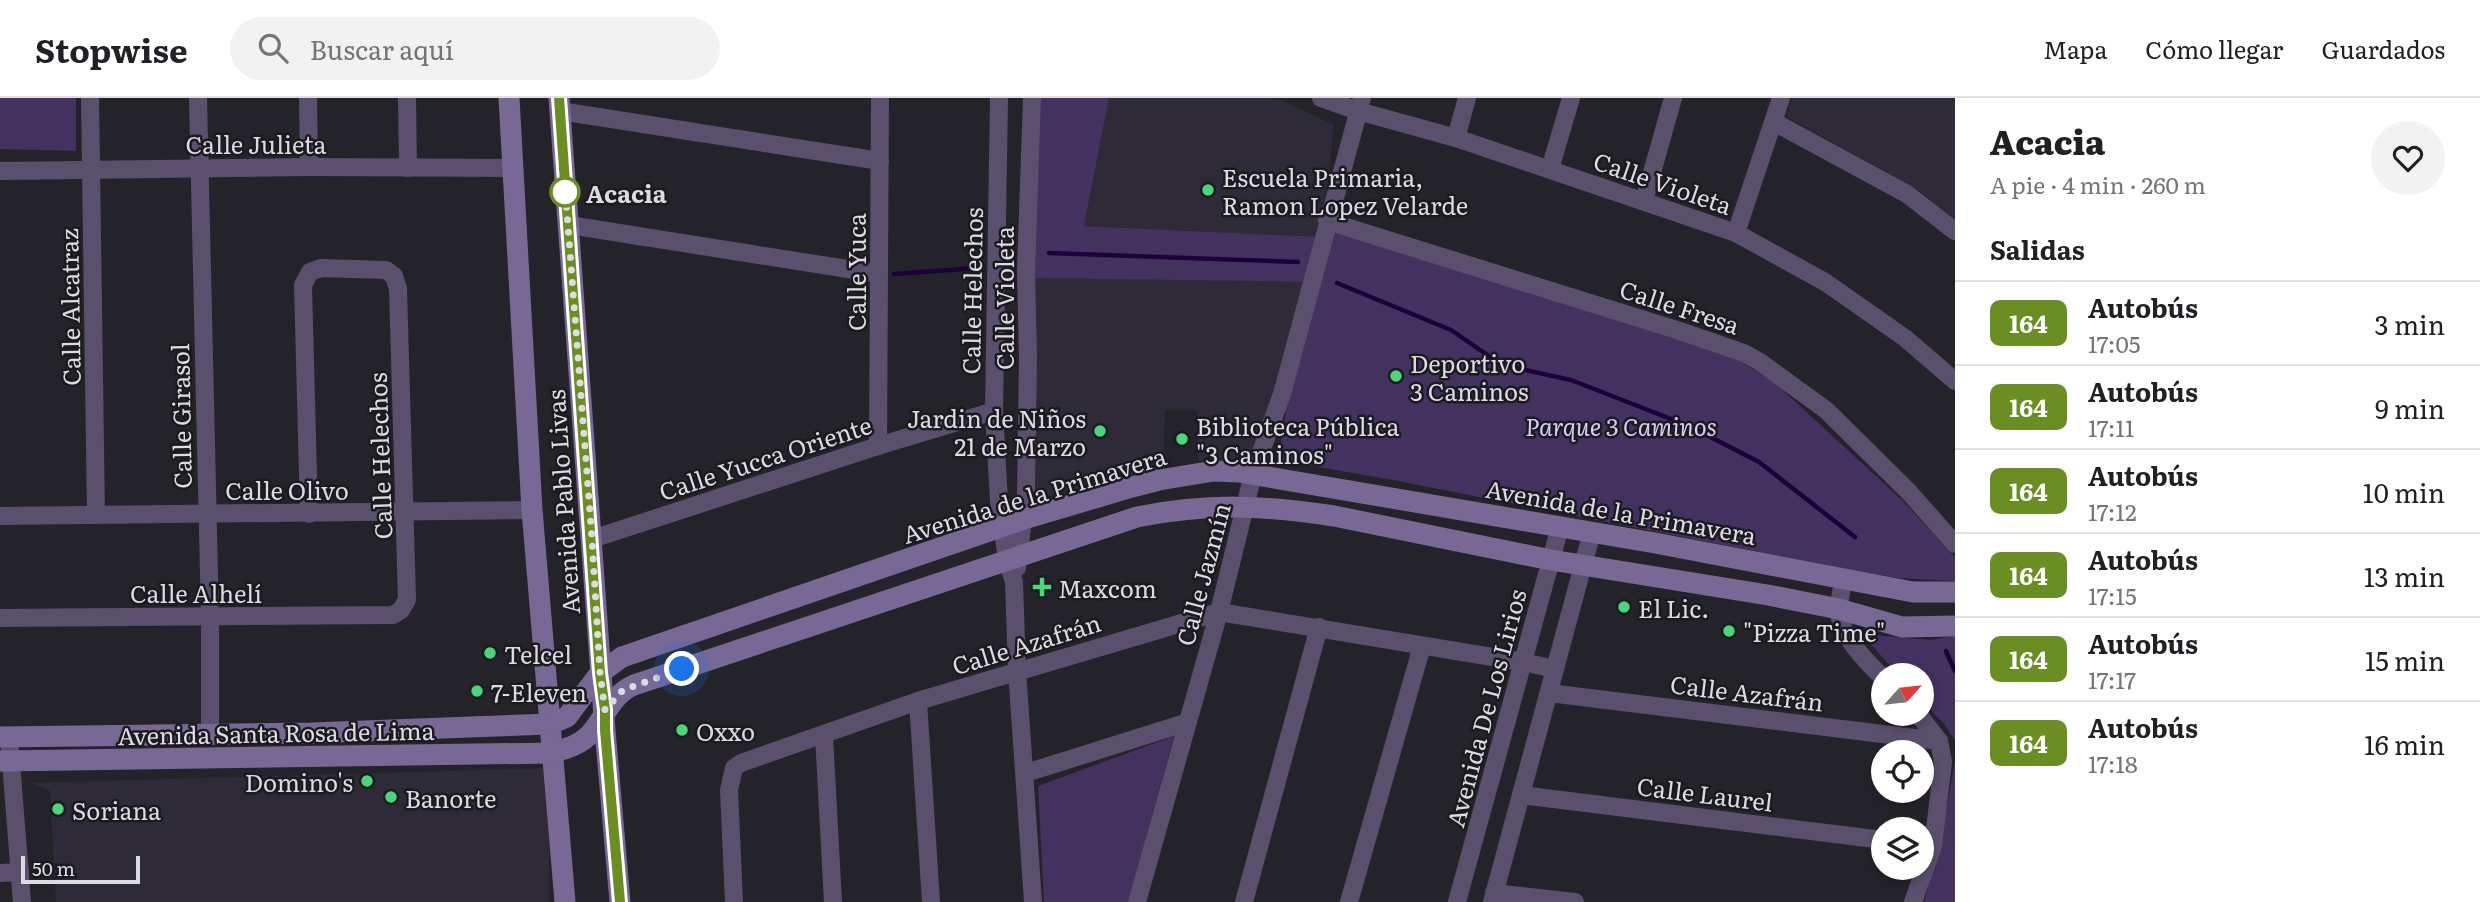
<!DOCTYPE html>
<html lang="es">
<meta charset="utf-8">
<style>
body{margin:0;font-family:Literata,serif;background:#f2f2f2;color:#202124;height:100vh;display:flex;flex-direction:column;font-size:26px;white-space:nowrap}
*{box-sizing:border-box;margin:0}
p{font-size:23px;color:#757577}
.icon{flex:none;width:38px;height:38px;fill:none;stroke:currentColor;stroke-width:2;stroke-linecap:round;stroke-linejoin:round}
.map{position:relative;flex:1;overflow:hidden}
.side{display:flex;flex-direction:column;background:#fff;width:525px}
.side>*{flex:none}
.badge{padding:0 14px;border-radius:10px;font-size:24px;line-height:46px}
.needle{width:46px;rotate:63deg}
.tools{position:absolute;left:1871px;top:565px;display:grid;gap:14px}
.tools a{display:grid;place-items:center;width:63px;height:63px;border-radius:50%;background:#fff;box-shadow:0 4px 10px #0003;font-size:35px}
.scale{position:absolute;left:21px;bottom:18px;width:119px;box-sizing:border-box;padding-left:7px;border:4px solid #dcdbe0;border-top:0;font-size:19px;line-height:24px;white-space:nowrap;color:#dcdbe0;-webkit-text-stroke:5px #1c1a21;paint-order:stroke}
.you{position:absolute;width:35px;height:35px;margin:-18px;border:5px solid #fff;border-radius:50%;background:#1a73e8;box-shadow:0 0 0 10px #1a73e833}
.map>.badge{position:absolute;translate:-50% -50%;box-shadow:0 0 0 4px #fff}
h2{padding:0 35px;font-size:26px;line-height:63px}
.round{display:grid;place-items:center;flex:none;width:74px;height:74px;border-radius:37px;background:#f2f2f2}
.head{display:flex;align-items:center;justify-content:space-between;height:119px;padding:0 35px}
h1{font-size:33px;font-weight:800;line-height:52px}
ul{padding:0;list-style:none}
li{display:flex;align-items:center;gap:21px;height:84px;padding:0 35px;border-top:2px solid #e0e0e0}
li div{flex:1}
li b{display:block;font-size:26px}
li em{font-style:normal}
li .badge{min-width:77px;font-weight:700;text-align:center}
header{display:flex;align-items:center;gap:42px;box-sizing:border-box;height:98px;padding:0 35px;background:#fff;border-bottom:2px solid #e0e0e0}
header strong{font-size:33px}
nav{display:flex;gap:38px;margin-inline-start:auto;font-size:24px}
.search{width:490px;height:63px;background:#f2f2f2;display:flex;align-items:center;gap:18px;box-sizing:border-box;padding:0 24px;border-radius:38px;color:#757577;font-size:26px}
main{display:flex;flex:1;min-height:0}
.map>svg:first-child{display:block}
.built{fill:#2e2a37}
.green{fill:#433160}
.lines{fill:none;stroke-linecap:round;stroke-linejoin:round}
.stream{stroke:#1c0039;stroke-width:4.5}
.street{stroke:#5a506d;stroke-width:18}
.secondary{stroke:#786895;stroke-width:21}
.line-casing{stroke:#fff;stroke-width:16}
.line{stroke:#6b8e23;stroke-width:10}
.walk{stroke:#dcdbe0;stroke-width:7;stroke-dasharray:0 12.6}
.poi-dot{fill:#4bd677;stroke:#1c1a21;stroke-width:2.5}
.stop-dot{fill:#fff;stroke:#6b8e23;stroke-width:3.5}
.labels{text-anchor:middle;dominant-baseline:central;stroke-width:5;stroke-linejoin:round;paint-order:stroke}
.street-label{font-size:24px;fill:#dcdbe0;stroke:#1c1a21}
.poi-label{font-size:24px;fill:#dcdbe0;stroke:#1c1a21;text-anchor:start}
.stop-label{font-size:24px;font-weight:bold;fill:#dcdbe0;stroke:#1c1a21;text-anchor:start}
.park-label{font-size:24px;font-style:italic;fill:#d9ccf3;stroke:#1c1a21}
</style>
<header>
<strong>Stopwise</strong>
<div class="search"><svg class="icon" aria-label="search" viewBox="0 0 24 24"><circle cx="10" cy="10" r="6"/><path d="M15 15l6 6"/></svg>Buscar aquí</div>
<nav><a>Mapa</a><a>Cómo llegar</a><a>Guardados</a></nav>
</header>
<main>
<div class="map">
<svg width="1955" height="804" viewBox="0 0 1955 804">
<rect width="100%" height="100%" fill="#25232a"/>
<g class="built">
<polygon points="1109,0 1277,0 1334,27 1322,139 1084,128"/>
<polygon points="1792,0 1955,0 1955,121 1917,91 1787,19"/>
<polygon points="1035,180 1316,183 1256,354 1239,361 1198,363 1198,313 1165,312 1163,369 1040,401 1036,386"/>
<polygon points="549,670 549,804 56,804 50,693 31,685"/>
</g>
<g class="green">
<polygon points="0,0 76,0 76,53 0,51"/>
<polygon points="1034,0 1109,0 1084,128 1322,139 1335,131 1732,258 1775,285 1903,403 1955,459 1955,483 1899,480 1861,474 1393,382 1278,362 1287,306 1316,184 1035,180"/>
<polygon points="1862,536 1931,542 1955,538 1955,643 1945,627 1922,603 1922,578 1898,577"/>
<polygon points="1174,638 1128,804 1044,804 1038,688"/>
<polygon points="1955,664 1955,804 1924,804 1941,741"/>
</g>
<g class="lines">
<g class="stream">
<polyline points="1049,155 1298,164"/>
<polyline points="894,176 977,170"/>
<polyline points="1337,185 1451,232 1502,267 1571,282 1689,328 1759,364 1855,439"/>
<polyline points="1946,553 1955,573"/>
</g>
<g class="street">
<polyline points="90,0 96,417"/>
<polyline points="198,0 210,519 210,635"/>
<polyline points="308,0 309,69"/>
<polyline points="407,0 408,70"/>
<polyline points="999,0 994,313 999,403 1007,462 1014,484 1017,572 1033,804"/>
<polyline points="1321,0 1358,13 1456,40 1736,135 1825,184 1905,240 1955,283"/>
<polyline points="560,13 880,63"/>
<polyline points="1774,24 1907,96 1955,133"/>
<polyline points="1456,40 1467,0"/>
<polyline points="1550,71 1571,0"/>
<polyline points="0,73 309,69 512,70"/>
<polyline points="1644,103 1673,0"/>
<polyline points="1327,123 1677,232 1744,255 1760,264 1826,312 1908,393 1955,446"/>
<polyline points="569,127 879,176"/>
<polyline points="1736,135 1781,0"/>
<polyline points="878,348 880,0"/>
<polyline points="0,418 532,412"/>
<polyline points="592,441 878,348 994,313"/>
<polyline points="1017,470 1026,397 1028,259 1026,172 1032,0"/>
<path d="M1843,480C1842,491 1839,503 1839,514C1841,539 1866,563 1883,580"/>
<polyline points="0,520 393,517 401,512 407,502 398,191 394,178 386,172 321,170 310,174 303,187 309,416"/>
<polyline points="1549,595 1939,643"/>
<polyline points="918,603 931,804"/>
<polyline points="824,638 833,804"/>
<polyline points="9,639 22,804"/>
<polyline points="1026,675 1188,624"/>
<polyline points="1521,697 1883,742"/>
<polyline points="0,775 20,774"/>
<polyline points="1494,795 1575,804"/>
<polyline points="734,804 729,692 734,670 741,665 918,603 1219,514 1523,564 1555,571"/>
<polyline points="1137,804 1219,514 1253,376 1282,296 1362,0"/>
<polyline points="1244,804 1319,529"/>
<polyline points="1349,804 1422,548"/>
<polyline points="1457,804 1560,429"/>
<polyline points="1492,804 1592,434"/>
<polyline points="1913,804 1933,748 1943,664 1939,643 1918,616"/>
</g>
<g class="secondary">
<polyline points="509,0 532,412 565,804"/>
<polyline points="559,0 605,632 620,804"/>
<polyline points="0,639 312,635 550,626 567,619 600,575 622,559 1024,421 1132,389 1159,382 1214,373 1239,374 1655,445 1913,494 1955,494"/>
<path d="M0,663L552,655C565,651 577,648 587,639C605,622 609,598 634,587L1137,419C1208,405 1263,407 1334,418L1551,462L1768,497L1839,511L1902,529L1955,528"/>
</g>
</g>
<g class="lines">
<defs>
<polyline id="line" points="559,0 600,575 605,612 605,632 620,804"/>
</defs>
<use href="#line" class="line-casing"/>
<use href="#line" class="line"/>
<polyline class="walk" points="565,94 565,89 592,441 600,575 605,612 623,592 682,571"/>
</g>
<g class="poi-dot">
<circle cx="1208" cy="92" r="7"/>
<circle cx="1396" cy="278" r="7"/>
<circle cx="1100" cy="333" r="7"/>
<circle cx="1182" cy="341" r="7"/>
<path d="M1038.5 478.5h7v7h7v7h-7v7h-7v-7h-7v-7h7z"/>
<circle cx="1624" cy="509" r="7"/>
<circle cx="1729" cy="533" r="7"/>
<circle cx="490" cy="555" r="7"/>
<circle cx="477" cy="593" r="7"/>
<circle cx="682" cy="632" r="7"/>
<circle cx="367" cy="683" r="7"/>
<circle cx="391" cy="699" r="7"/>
<circle cx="58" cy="711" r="7"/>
</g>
<circle class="stop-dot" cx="565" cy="94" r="14"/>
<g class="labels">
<g class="street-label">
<text x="256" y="45">Calle Julieta</text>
<text transform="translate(1663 84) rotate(19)">Calle Violeta</text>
<text transform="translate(855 174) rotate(-90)">Calle Yuca</text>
<text transform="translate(971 193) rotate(-89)">Calle Helechos</text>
<text transform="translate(1003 200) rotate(-90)">Calle Violeta</text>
<text transform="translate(1680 208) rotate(18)">Calle Fresa</text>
<text transform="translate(69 209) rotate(-91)">Calle Alcatraz</text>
<text transform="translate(180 318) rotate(-91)">Calle Girasol</text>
<text transform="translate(379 358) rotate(-92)">Calle Helechos</text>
<text transform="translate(765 359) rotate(-18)">Calle Yucca Oriente</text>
<text x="287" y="391">Calle Olivo</text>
<text transform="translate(1034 396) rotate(-17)">Avenida de la Primavera</text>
<text transform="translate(562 404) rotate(-94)">Avenida Pablo Livas</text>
<text transform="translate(1621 413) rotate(10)">Avenida de la Primavera</text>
<text transform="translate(1202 476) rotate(-75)">Calle Jazmín</text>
<text x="196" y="494">Calle Alhelí</text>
<text transform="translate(1026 545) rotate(-17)">Calle Azafrán</text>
<text transform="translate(1747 594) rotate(7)">Calle Azafrán</text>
<text transform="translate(1485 610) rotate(-75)">Avenida De Los Lirios</text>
<text transform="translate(276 634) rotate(-1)">Avenida Santa Rosa de Lima</text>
<text transform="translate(1705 695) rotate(7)">Calle Laurel</text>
</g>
<g class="poi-label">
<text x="1222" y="78">Escuela Primaria,<tspan x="1222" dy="28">Ramon Lopez Velarde</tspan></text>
<text x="1410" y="264">Deportivo<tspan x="1410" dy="28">3 Caminos</tspan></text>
<text x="1086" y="319" text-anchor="end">Jardin de Niños<tspan x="1086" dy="28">21 de Marzo</tspan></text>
<text x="1196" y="327">Biblioteca Pública<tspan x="1196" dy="28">"3 Caminos"</tspan></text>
<text x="1058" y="489">Maxcom</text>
<text x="1638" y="509">El Lic.</text>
<text x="1743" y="533">"Pizza Time"</text>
<text x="504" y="555">Telcel</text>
<text x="491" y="593">7-Eleven</text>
<text x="696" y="632">Oxxo</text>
<text x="353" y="683" text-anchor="end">Domino's</text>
<text x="405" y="699">Banorte</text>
<text x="72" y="711">Soriana</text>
</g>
<g class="stop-label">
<text x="586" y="94">Acacia</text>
</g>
<g class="park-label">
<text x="1621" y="327">Parque 3 Caminos</text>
</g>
</g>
</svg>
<div class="tools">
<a><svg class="needle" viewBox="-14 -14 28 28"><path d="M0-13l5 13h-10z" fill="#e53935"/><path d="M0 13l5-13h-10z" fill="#757577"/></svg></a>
<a><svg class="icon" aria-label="locate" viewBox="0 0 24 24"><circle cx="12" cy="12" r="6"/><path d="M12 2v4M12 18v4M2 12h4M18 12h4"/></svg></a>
<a><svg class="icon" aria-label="layers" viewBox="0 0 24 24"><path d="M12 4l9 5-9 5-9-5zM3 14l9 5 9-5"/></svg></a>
</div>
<div class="scale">50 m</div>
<div class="you" style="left:682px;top:571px"></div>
</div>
<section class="side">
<div class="head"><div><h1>Acacia</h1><p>A pie · 4 min · 260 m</p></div><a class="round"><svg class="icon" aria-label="heart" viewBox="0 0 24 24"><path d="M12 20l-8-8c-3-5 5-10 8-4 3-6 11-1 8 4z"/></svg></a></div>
<h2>Salidas</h2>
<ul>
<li><span class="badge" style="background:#6b8e23;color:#fff">164</span><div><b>Autobús</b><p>17:05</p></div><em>3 min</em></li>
<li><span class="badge" style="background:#6b8e23;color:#fff">164</span><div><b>Autobús</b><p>17:11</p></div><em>9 min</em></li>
<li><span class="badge" style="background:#6b8e23;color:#fff">164</span><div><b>Autobús</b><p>17:12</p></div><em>10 min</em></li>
<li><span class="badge" style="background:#6b8e23;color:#fff">164</span><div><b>Autobús</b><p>17:15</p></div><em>13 min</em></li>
<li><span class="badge" style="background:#6b8e23;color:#fff">164</span><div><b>Autobús</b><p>17:17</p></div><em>15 min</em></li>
<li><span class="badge" style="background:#6b8e23;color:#fff">164</span><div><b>Autobús</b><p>17:18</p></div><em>16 min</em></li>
</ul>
</section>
</main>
